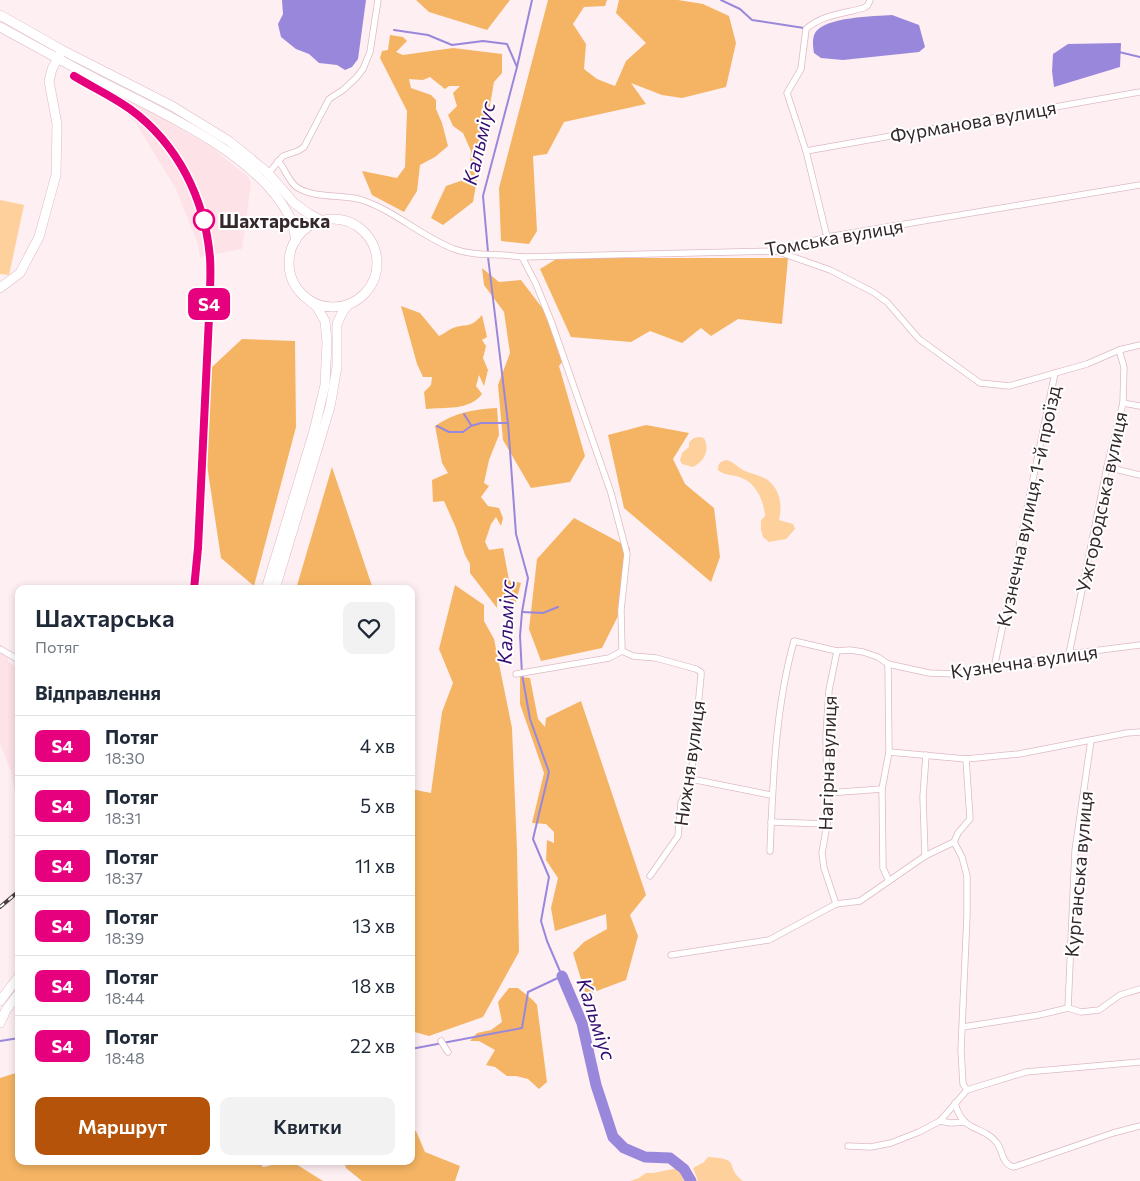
<!DOCTYPE html>
<html lang="uk">
<meta charset="utf-8">
<style>
body{margin:0;font-family:Commissioner,sans-serif;background:#f2f2f3;color:#1f2937;height:100vh;display:flex;flex-direction:column;font-size:19px;white-space:nowrap}
*{box-sizing:border-box;margin:0}
p{font-size:16px;color:#747a83}
.icon{flex:none;width:28px;height:28px;fill:none;stroke:currentColor;stroke-width:2;stroke-linecap:round;stroke-linejoin:round}
.map{position:relative;flex:1;overflow:hidden}
.details{position:absolute;left:15px;top:585px;width:400px;height:580px;display:flex;flex-direction:column;background:#fff;border-radius:10px;box-shadow:0 2px 8px #0003}
.details>*{flex:none}
.badge{padding:0 10px;border-radius:8px;font-size:18px;line-height:32px}
.map>.badge{position:absolute;translate:-50% -50%;box-shadow:0 0 0 2px #fff}
h2{padding:0 20px;font-size:19px;line-height:45px}
.round{display:grid;place-items:center;flex:none;width:52px;height:52px;border-radius:10px;background:#f2f2f3}
.overview{display:flex;align-items:center;justify-content:space-between;height:85px;padding:0 20px}
h1{font-size:24px;font-weight:600;line-height:38px}
.button{display:flex;gap:10px;margin-top:auto;padding:10px 20px}
.button a{flex:1;height:58px;border-radius:10px;background:#b45309;color:#fff;font-size:20px;font-weight:600;line-height:58px;text-align:center}
.button a+a{background:#f2f2f3;color:#1f2937}
ul{padding:0;list-style:none}
li{display:flex;align-items:center;gap:15px;height:60px;padding:0 20px;border-top:1px solid #e0e1e3}
li div{flex:1}
li b{display:block;font-size:19px}
li em{font-style:normal}
li .badge{min-width:55px;font-weight:700;text-align:center}
.map>svg:first-child{display:block}
.built{fill:#fde2e8}
.green{fill:#fed09b}
.forest{fill:#f5b463}
.water{fill:#9987db}
.lines{fill:none;stroke-linecap:round;stroke-linejoin:round}
.stream{stroke:#9987db;stroke-width:2}
.river{stroke:#9987db;stroke-width:11}
.street-casing{stroke:#debac3;stroke-width:7}
.secondary-casing{stroke:#debac3;stroke-width:10}
.street{stroke:#fff;stroke-width:5.5}
.secondary{stroke:#fff;stroke-width:9}
.rail-casing{stroke:#4b3d41;stroke-width:4}
.rail{stroke:#fff;stroke-width:2;stroke-dasharray:5.5;stroke-linecap:butt}
.line-casing{stroke:#fff;stroke-width:11}
.line{stroke:#e6007e;stroke-width:8}
.stop-dot{fill:#fff;stroke:#e6007e;stroke-width:2.5}
.labels{text-anchor:middle;dominant-baseline:central;stroke-width:4;stroke-linejoin:round;paint-order:stroke}
.street-label{font-size:19px;fill:#35282b;stroke:#fff}
.stop-label{font-size:19px;font-weight:bold;fill:#35282b;stroke:#fff;text-anchor:start}
.water-label{font-size:20px;font-style:italic;fill:#370e74;stroke:#fff}
</style>
<div class="map">
<svg width="1140" height="1181" viewBox="0 0 1140 1181">
<rect width="100%" height="100%" fill="#feeff3"/>
<g class="built">
<polygon points="74,75 147,109 211,147 248,177 251,183 242,249 200,257 198,244 176,189 136,123 116,104 72,78"/>
<polygon points="0,652 8,658 8,662 19,668 19,816 11,771 0,744"/>
</g>
<g class="green">
<polygon points="0,200 24,205 9,275 0,274"/>
<path d="M699,437L704,438C710,450 705,461 693,467L682,464L680,460L682,453L689,447V442L694,438Z"/>
<path d="M726,460C734,462 736,466 743,470C751,474 765,476 771,483C781,493 782,508 779,520L793,524L795,529L786,539L769,542L763,537L761,530V520L765,516C764,502 757,485 744,479C735,474 727,477 718,470C718,463 720,462 726,460Z"/>
<path d="M708,1157C744,1159 723,1166 743,1181H698L693,1168L704,1162Z"/>
<polygon points="678,1168 684,1181 630,1181 639,1178 646,1173 653,1173"/>
</g>
<g class="forest">
<polygon points="416,0 510,0 487,30 429,12"/>
<polygon points="548,0 607,0 605,6 584,7 573,24 586,44 584,69 597,79 615,86 626,61 646,43 616,13 619,0 678,0 703,4 729,16 736,43 726,87 682,98 662,95 631,83 646,104 564,122 547,154 533,156 537,231 529,244 501,241 499,188"/>
<polygon points="390,35 403,37 407,41 396,52 403,55 453,48 502,54 502,73 494,82 473,202 443,225 431,218 446,186 469,178 471,151 463,133 453,126 448,115 457,106 453,93 460,86 449,86 445,89 430,77 423,80 409,79 411,88 431,95 436,100 436,109 442,123 448,146 435,157 420,165 417,191 404,212 372,195 362,171 397,178 405,167 407,111 380,58 382,51 388,50"/>
<polygon points="558,258 788,258 782,324 738,319 711,336 701,328 682,343 650,331 631,342 571,337 540,269"/>
<polygon points="482,268 499,282 521,280 543,309 563,361 559,366 585,456 570,482 531,488 503,440 498,385 510,353 504,312 484,285"/>
<path d="M401,306L420,313L439,336C444,334 448,330 453,328C467,323 470,329 482,315L487,337L482,340L486,346L483,358L488,370L484,386L479,375L476,386L482,394C469,411 445,407 426,409L424,392L431,385L432,377H423L417,364Z"/>
<polygon points="242,339 295,341 296,427 254,586 221,558 207,465 211,368"/>
<path d="M497,408L499,435L489,460L484,483L489,486L481,497L488,506L499,508L503,518L501,526L496,517L491,524L485,542L489,550L503,548L509,580L521,583L515,605L497,598V608L470,573V564L465,555L456,528L444,501L433,502L432,480L448,473L442,463L435,426C454,413 474,409 497,408Z"/>
<polygon points="646,425 689,433 673,459 685,484 714,508 720,557 711,582 624,508 608,435"/>
<polygon points="332,467 373,589 296,589"/>
<polygon points="574,518 630,548 618,616 602,648 541,661 529,629 537,559"/>
<polygon points="455,585 484,605 484,621 494,639 512,728 517,850 519,952 483,1017 429,1036 411,1031 411,789 431,793 442,712 453,683 439,649"/>
<polygon points="520,677 530,678 538,719 545,727 546,718 581,701 646,895 630,915 638,936 626,980 586,995 573,953 584,942 607,929 606,914 555,931 551,908 558,878 546,860 547,840 554,843 554,832 546,824 532,823 544,773 520,704"/>
<path d="M509,988H518C525,994 532,998 537,1005L547,1082L539,1089L528,1079L516,1076H507L495,1067L486,1065L495,1050L479,1041H470L477,1033L491,1030L502,1022L498,1002Z"/>
<polygon points="19,1072 19,1161 148,1161 156,1163 157,1161 259,1161 263,1167 291,1161 323,1181 0,1181 0,1078"/>
<polygon points="411,1130 416,1131 425,1152 460,1166 455,1181 362,1181 346,1168 344,1161 411,1161"/>
</g>
<g class="water">
<polygon points="282,0 366,0 358,59 352,67 345,70 337,65 319,63 309,54 296,49 281,37 278,24 283,14"/>
<path d="M892,15L919,25L925,47L919,52L843,60L821,58L814,53C813,46 812,39 815,33C824,17 875,16 892,15Z"/>
<polygon points="1121,43 1120,67 1054,87 1052,71 1053,54 1068,44"/>
</g>
<g class="lines">
<g class="stream">
<polyline points="721,0 740,9 752,20 804,28"/>
<polyline points="394,30 428,35 452,45 483,41 507,44 517,67"/>
<polyline points="1119,52 1140,57"/>
<polyline points="488,252 483,196 517,67 532,0"/>
<polyline points="464,414 471,425"/>
<polyline points="437,426 449,432 463,432 471,426 481,423 508,423"/>
<polyline points="522,612 543,613 558,607"/>
<polyline points="0,1041 19,1038"/>
<polyline points="411,1049 522,1028 528,992 562,976 547,941 541,921 549,877 533,839 549,772 530,719 522,674 520,636 522,612 528,578 516,534 508,423 488,257"/>
</g>
<polyline class="river" points="562,976 582,1023 596,1085 613,1137 624,1148 645,1157 670,1158 684,1169 691,1181"/>
<defs>
<g id="street">
<polyline points="806,151 1140,92"/>
<path d="M278,161C286,169 288,182 298,188C317,199 342,194 362,200C395,211 422,237 454,249C476,257 499,253 522,257L776,251L827,237L1140,185"/>
<polyline points="267,175 283,156 298,151 304,147 329,99 343,90 356,78 363,69 370,52 378,0"/>
<path d="M827,237L806,151L787,93L801,69L806,29C823,14 843,14 864,8L868,5L870,0"/>
<polyline points="776,251 830,270 873,292 887,302 919,339 980,383 1009,386 1087,364 1119,350 1140,345"/>
<polyline points="522,257 536,284 551,321 611,493 627,554 621,610 622,651"/>
<polyline points="1123,403 1140,406"/>
<polyline points="1107,467 1140,475"/>
<polyline points="0,649 19,660"/>
<polyline points="1069,654 1107,467 1123,403 1124,367 1119,350"/>
<polyline points="888,664 889,752 882,789 883,868 889,881"/>
<polyline points="994,668 1055,373"/>
<polyline points="516,674 609,658 622,651 633,656 656,658 696,669 701,672 701,676 691,779 681,803 678,836 650,876"/>
<polyline points="889,752 966,759 1019,754 1127,733 1140,732"/>
<polyline points="966,759 970,819 958,833 954,842 962,857 967,876 967,915 961,1050 963,1084 967,1090"/>
<polyline points="691,779 771,795"/>
<polyline points="827,793 882,789"/>
<polyline points="771,822 826,824"/>
<path d="M770,851C773,781 775,709 794,641L837,651L850,650L863,652L878,657L888,664L929,673L956,674L1069,654L1140,645"/>
<polyline points="925,856 923,797 926,755"/>
<polyline points="836,904 824,868 822,853 829,813 827,793 826,735 829,690 837,651"/>
<polyline points="671,955 769,940 836,904 860,901 925,856 954,842"/>
<polyline points="1068,1008 1075,851 1091,740"/>
<polyline points="963,1027 1039,1015 1068,1008 1081,1012 1099,1010 1120,995 1140,989"/>
<polyline points="441,1041 448,1052"/>
<path d="M955,1103C963,1134 982,1124 997,1143C1003,1151 1002,1165 1014,1167L1113,1133L1140,1126"/>
<polyline points="940,1121 951,1123 965,1122"/>
<polyline points="848,1146 871,1147 891,1143 919,1132 940,1121 967,1090 1026,1072 1140,1062"/>
</g>
<g id="secondary">
<polyline points="0,15 62,50 172,106 229,141 268,173 294,203 309,214 322,221"/>
<path d="M0,27C35,46 69,65 104,83C163,113 257,155 288,214C293,222 294,231 296,240"/>
<circle cx="333" cy="263" r="44"/>
<polyline points="0,288 20,273 39,237 56,175 57,124 49,81 52,69 60,54"/>
<polyline points="266,589 314,431 325,385 327,342 325,321 317,307 304,296"/>
<polyline points="275,589 330,407 337,367 337,324 343,311 349,304"/>
<polyline points="0,1001 19,976"/>
<polyline points="0,1023 6,1010 19,993"/>
</g>
</defs>
<use href="#street" class="street-casing"/>
<use href="#secondary" class="secondary-casing"/>
<use href="#street" class="street"/>
<use href="#secondary" class="secondary"/>
<defs>
<g id="rail">
<path d="M74,76C92,87 112,96 130,109C178,144 205,199 210,258C211,271 210,284 210,296L198,548L194,589"/>
<polyline points="0,907 19,891"/>
</g>
</defs>
<use href="#rail" class="rail-casing"/>
<use href="#rail" class="rail"/>
</g>
<g class="lines">
<defs>
<path id="line" d="M74,76C92,87 112,96 130,109C178,144 205,199 210,258C211,271 210,284 210,296L198,548L194,589"/>
</defs>
<use href="#line" class="line-casing"/>
<use href="#line" class="line"/>
</g>
<circle class="stop-dot" cx="204" cy="220" r="10"/>
<g class="labels">
<g class="street-label">
<text transform="translate(973 121) rotate(-10)">Фурманова вулиця</text>
<text transform="translate(834 237) rotate(-10)">Томська вулиця</text>
<text transform="translate(1101 502) rotate(-78)">Ужгородська вулиця</text>
<text transform="translate(1028 506) rotate(-78)">Кузнечна вулиця, 1-й проїзд</text>
<text transform="translate(1024 661) rotate(-8)">Кузнечна вулиця</text>
<text transform="translate(689 763) rotate(-82)">Нижня вулиця</text>
<text transform="translate(827 763) rotate(-88)">Нагірна вулиця</text>
<text transform="translate(1078 874) rotate(-85)">Курганська вулиця</text>
</g>
<g class="stop-label">
<text x="219" y="220">Шахтарська</text>
</g>
<g class="water-label">
<text transform="translate(478 143) rotate(-77)">Кальміус</text>
<text transform="translate(505 622) rotate(-88)">Кальміус</text>
<text transform="translate(597 1019) rotate(72)">Кальміус</text>
</g>
</g>
</svg>
<b class="badge" style="left:209px;top:304px;background:#e6007e;color:#fff">S4</b>
<section class="details">
<div class="overview"><div><h1>Шахтарська</h1><p>Потяг</p></div><a class="round"><svg class="icon" aria-label="heart" viewBox="0 0 24 24"><path d="M12 20l-8-8c-3-5 5-10 8-4 3-6 11-1 8 4z"/></svg></a></div>
<h2>Відправлення</h2>
<ul>
<li><span class="badge" style="background:#e6007e;color:#fff">S4</span><div><b>Потяг</b><p>18:30</p></div><em>4 хв</em></li>
<li><span class="badge" style="background:#e6007e;color:#fff">S4</span><div><b>Потяг</b><p>18:31</p></div><em>5 хв</em></li>
<li><span class="badge" style="background:#e6007e;color:#fff">S4</span><div><b>Потяг</b><p>18:37</p></div><em>11 хв</em></li>
<li><span class="badge" style="background:#e6007e;color:#fff">S4</span><div><b>Потяг</b><p>18:39</p></div><em>13 хв</em></li>
<li><span class="badge" style="background:#e6007e;color:#fff">S4</span><div><b>Потяг</b><p>18:44</p></div><em>18 хв</em></li>
<li><span class="badge" style="background:#e6007e;color:#fff">S4</span><div><b>Потяг</b><p>18:48</p></div><em>22 хв</em></li>
</ul>
<div class="button"><a>Маршрут</a><a>Квитки</a></div>
</section>
</div>
